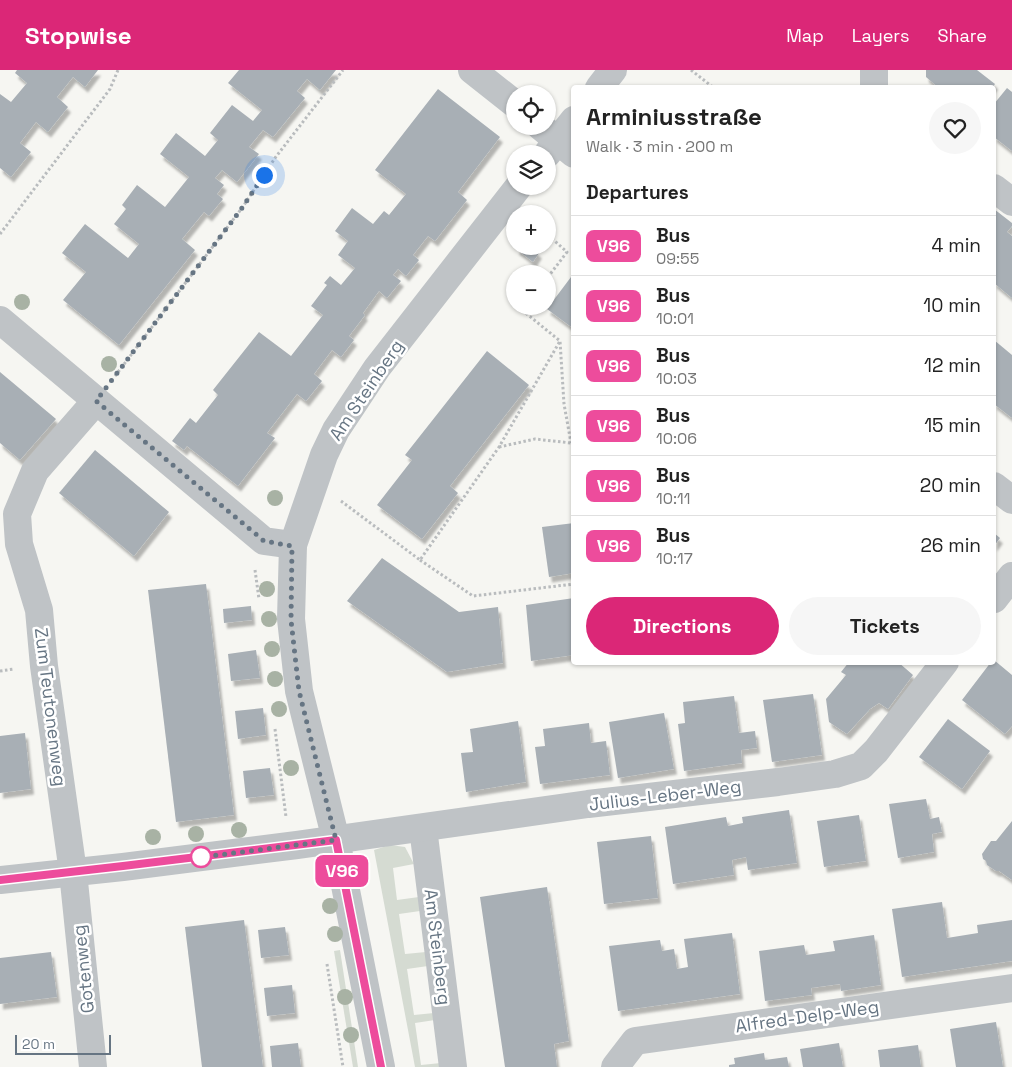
<!DOCTYPE html>
<meta charset="utf-8">
<style>
body{margin:0;font-family:"Space Grotesk",sans-serif;background:#f6f6f6;color:#222;height:100vh;display:flex;flex-direction:column;font-size:19px;white-space:nowrap}
*{box-sizing:border-box;margin:0}
p{font-size:16px;color:#767676}
.icon{flex:none;width:28px;height:28px;fill:none;stroke:currentColor;stroke-width:2;stroke-linecap:round;stroke-linejoin:round}
.map{position:relative;flex:1;overflow:hidden}
.drawer{position:absolute;left:571px;top:15px;width:425px;height:580px;display:flex;flex-direction:column;background:#fff;border-radius:5px;box-shadow:0 1px 4px #0004}
.drawer>*{flex:none}
.badge{padding:0 10px;border-radius:8px;font-size:18px;line-height:32px}
.controls{position:absolute;left:506px;top:15px;display:grid;gap:10px}
.controls a{display:grid;place-items:center;width:50px;height:50px;border-radius:50%;background:#fff;box-shadow:0 1px 4px #0004;font-size:25px}
.scale{position:absolute;left:15px;bottom:12px;width:96px;box-sizing:border-box;padding-left:5px;border:2px solid #667583;border-top:0;font-size:14px;line-height:18px;white-space:nowrap;color:#667583;-webkit-text-stroke:4px #fff;paint-order:stroke}
.you{position:absolute;width:25px;height:25px;margin:-12px;border:4px solid #fff;border-radius:50%;background:#1a73e8;box-shadow:0 0 0 8px #1a73e833}
.map>.badge{position:absolute;translate:-50% -50%;box-shadow:0 0 0 2px #fff}
h2{padding:0 15px;font-size:19px;line-height:45px}
.round{display:grid;place-items:center;flex:none;width:52px;height:52px;border-radius:26px;background:#f6f6f6}
.overview{display:flex;align-items:center;justify-content:space-between;height:85px;padding:0 15px}
h1{font-size:24px;font-weight:600;line-height:38px}
.cta{display:flex;gap:10px;margin-top:auto;padding:10px 15px}
.cta a{flex:1;height:58px;border-radius:30px;background:#db2777;color:#fff;font-size:20px;font-weight:600;line-height:58px;text-align:center}
.cta a+a{background:#f6f6f6;color:#222}
ul{padding:0;list-style:none}
li{display:flex;align-items:center;gap:15px;height:60px;padding:0 15px;border-top:1px solid #e0e0e0}
li div{flex:1}
li b{display:block;font-size:19px}
li em{font-style:normal}
li .badge{min-width:55px;font-weight:700;text-align:center}
header{display:flex;align-items:center;gap:30px;box-sizing:border-box;height:70px;padding:0 25px;background:#db2777;color:#fff}
header strong{font-size:24px}
nav{display:flex;gap:28px;margin-inline-start:auto;font-size:18px}
.map>svg:first-child{display:block}
.green{fill:#d5dbd2}
.building{fill:#a8afb5;filter:url(#shadow)}
.lines{fill:none;stroke-linecap:round;stroke-linejoin:round}
.path{stroke:#b9bcbe;stroke-width:3;stroke-dasharray:2.5 2.5;stroke-linecap:butt}
.minor{stroke:#bfc3c6;stroke-width:28}
.tree{fill:#a8b2a4}
.line-casing{stroke:#fff;stroke-width:11}
.line{stroke:#ed4c9c;stroke-width:8}
.walk{stroke:#667583;stroke-width:5;stroke-dasharray:0 9}
.stop-dot{fill:#fff;stroke:#ed4c9c;stroke-width:2.5}
.labels{text-anchor:middle;dominant-baseline:central;stroke-width:5;stroke-linejoin:round;paint-order:stroke}
.street-label{font-size:18px;fill:#667583;stroke:#fff}
</style>
<header>
<strong>Stopwise</strong>
<nav><a>Map</a><a>Layers</a><a>Share</a></nav>
</header>
<div class="map">
<svg width="1012" height="997" viewBox="0 0 1012 997">
<defs>
<filter id="shadow"><feDropShadow dx="3" dy="5.5" stdDeviation="1" flood-color="#0004"/></filter>
</defs>
<rect width="100%" height="100%" fill="#f6f6f2"/>
<g class="green">
<polygon points="390,775 405,777 414,794 393,798 397,830 419,827 420,841 399,844 405,884 426,882 428,896 407,899 414,945 434,943 435,950 415,953 421,995 441,993 441,997 415,997 374,780"/>
<polygon points="340,880 358,997 353,997 334,881"/>
</g>
<g class="building">
<polygon points="17,0 98,0 85,17 73,7 57,27 68,37 48,62 36,52 20,73 31,82 11,107 0,98 0,24 11,32 27,13 15,3"/>
<polygon points="239,0 336,0 320,20 307,9 297,21 305,28 273,67 263,60 249,77 259,84 237,112 222,100 215,108 224,115 217,124 223,129 209,146 204,142 182,169 195,180 119,275 63,230 86,202 62,183 85,154 128,188 139,174 114,154 126,139 122,135 137,115 165,137 189,107 160,84 176,63 205,86 218,70 210,63 232,35 253,51 262,40 228,13"/>
<polygon points="926,0 977,0 995,14 992,18 939,18 926,7"/>
<polygon points="1007,18 1012,22 1012,81 994,67 994,34"/>
<polygon points="438,19 500,67 458,122 467,130 435,171 428,166 413,185 419,190 406,206 398,199 393,205 401,211 387,228 379,221 363,243 365,245 349,266 354,270 341,287 332,280 314,304 322,311 306,331 297,324 267,363 275,368 238,416 187,376 184,380 172,371 190,348 196,353 218,325 213,320 259,262 291,286 323,245 311,236 327,215 324,213 330,206 341,215 355,198 338,185 348,171 335,161 352,138 373,154 384,141 389,145 406,124 375,100"/>
<polygon points="994,139 1012,153 1012,156 1007,162 1012,166 1012,228 994,213"/>
<polygon points="518,176 530,176 539,183 533,192 516,179"/>
<polygon points="574,203 574,259 547,239"/>
<polygon points="994,270 1012,285 1012,348 994,334"/>
<polygon points="487,281 529,315 450,416 458,423 422,469 377,435 412,390 405,385"/>
<polygon points="0,302 56,349 20,390 0,373"/>
<polygon points="95,380 169,442 134,486 59,423"/>
<polygon points="574,453 574,503 549,507 542,457"/>
<polygon points="994,463 1000,468 994,476"/>
<polygon points="382,488 459,542 498,537 503,593 447,602 347,531"/>
<polygon points="206,514 234,745 176,752 148,520"/>
<polygon points="574,528 574,585 531,591 526,535"/>
<polygon points="251,536 252,550 224,553 223,539"/>
<polygon points="256,580 260,608 231,611 228,584"/>
<polygon points="994,590 1012,605 1012,656 1005,664 962,630 991,592 994,592"/>
<polygon points="849,592 898,592 913,605 888,639 879,633 870,639 847,664 829,652 826,629 846,605 841,602"/>
<polygon points="813,624 822,685 772,692 763,630"/>
<polygon points="734,626 739,663 755,661 757,678 741,680 742,693 684,701 678,654 685,653 683,632"/>
<polygon points="263,638 266,665 238,669 235,641"/>
<polygon points="664,643 674,699 618,708 609,652"/>
<polygon points="948,649 990,681 962,719 919,687"/>
<polygon points="518,651 526,712 466,722 461,683 473,682 470,659"/>
<polygon points="589,653 591,673 606,671 610,705 540,714 535,677 545,676 543,659"/>
<polygon points="25,663 31,719 0,723 0,666"/>
<polygon points="270,698 274,725 246,728 243,701"/>
<polygon points="926,729 930,749 939,747 942,762 932,764 934,782 898,788 889,734"/>
<polygon points="789,740 797,793 748,800 746,787 732,790 734,805 673,814 665,757 726,747 728,756 743,753 742,747"/>
<polygon points="859,745 866,791 824,797 817,751"/>
<polygon points="1012,751 1012,810 999,801 996,801 987,795 986,791 983,789 982,784 991,771 996,771"/>
<polygon points="651,766 658,828 604,834 597,772"/>
<polygon points="547,817 569,971 554,974 557,997 505,997 480,827"/>
<polygon points="942,832 947,868 978,863 977,855 1012,850 1012,891 902,907 892,839"/>
<polygon points="244,850 263,997 202,997 185,857"/>
<polygon points="285,857 289,885 261,888 258,860"/>
<polygon points="732,863 740,924 618,941 609,876 660,870 662,881 674,879 677,899 688,897 684,869"/>
<polygon points="874,865 881,915 841,921 840,914 811,918 812,925 765,931 759,881 804,875 806,885 835,881 833,871"/>
<polygon points="51,882 57,927 0,934 0,888"/>
<polygon points="292,915 295,943 267,946 264,918"/>
<polygon points="996,952 1003,997 956,997 950,959"/>
<polygon points="298,973 301,997 272,997 270,976"/>
<polygon points="839,973 843,997 803,997 800,979"/>
<polygon points="918,975 921,997 880,997 878,980"/>
<polygon points="764,983 765,990 787,987 789,997 729,997 729,995 735,994 734,988"/>
</g>
<g class="lines">
<g class="path">
<polyline points="691,0 714,18"/>
<polyline points="0,164 110,19 118,0"/>
<polyline points="548,165 567,182 548,207"/>
<polyline points="525,236 522,240 560,271 564,334 571,373"/>
<polyline points="115,306 242,138 275,88 343,0"/>
<polyline points="499,377 535,369 571,373 574,374"/>
<polyline points="341,431 420,490 499,377 560,271"/>
<polyline points="420,490 473,526 574,514"/>
<polyline points="255,500 259,529"/>
<polyline points="0,601 14,599"/>
<polyline points="275,659 286,747"/>
<polyline points="327,894 343,997"/>
</g>
<g class="minor">
<polyline points="472,0 515,34"/>
<polyline points="874,0 874,18"/>
<polyline points="599,18 613,0"/>
<polyline points="540,56 574,84"/>
<polyline points="547,84 574,50"/>
<polyline points="994,118 1012,132"/>
<polyline points="0,250 264,471 293,475"/>
<polyline points="994,416 1012,430"/>
<polyline points="994,529 1012,506"/>
<polyline points="423,758 453,997"/>
<polyline points="0,810 123,797 297,775 588,734 778,712 835,704 861,696 876,681 945,592"/>
<polyline points="93,997 73,802 44,596 39,540 19,474 17,444 35,401 96,331"/>
<polyline points="381,997 336,770 299,621 291,549 293,475 324,385 336,360 377,298 519,116"/>
<polyline points="615,997 635,971 1012,918"/>
</g>
</g>
<g class="tree">
<circle cx="22" cy="232" r="8"/>
<circle cx="109" cy="294" r="8"/>
<circle cx="275" cy="428" r="8"/>
<circle cx="267" cy="519" r="8"/>
<circle cx="269" cy="549" r="8"/>
<circle cx="272" cy="579" r="8"/>
<circle cx="275" cy="609" r="8"/>
<circle cx="279" cy="639" r="8"/>
<circle cx="291" cy="698" r="8"/>
<circle cx="239" cy="760" r="8"/>
<circle cx="196" cy="764" r="8"/>
<circle cx="153" cy="767" r="8"/>
<circle cx="330" cy="836" r="8"/>
<circle cx="335" cy="864" r="8"/>
<circle cx="345" cy="927" r="8"/>
<circle cx="351" cy="965" r="8"/>
</g>
<g class="lines">
<defs>
<polyline id="line" points="0,810 123,796 336,770 381,997"/>
</defs>
<use href="#line" class="line-casing"/>
<use href="#line" class="line"/>
<polyline class="walk" points="201,787 195,788 336,770 299,621 291,550 292,476 264,471 96,331 242,138 264,105"/>
</g>
<circle class="stop-dot" cx="201" cy="787" r="10"/>
<g class="labels">
<g class="street-label">
<text transform="translate(366 320) rotate(-56)">Am Steinberg</text>
<text transform="translate(51 637) rotate(83)">Zum Teutonenweg</text>
<text transform="translate(665 725) rotate(-7)">Julius-Leber-Weg</text>
<text transform="translate(438 877) rotate(83)">Am Steinberg</text>
<text transform="translate(83 899) rotate(-96)">Gotenweg</text>
<text transform="translate(807 946) rotate(-8)">Alfred-Delp-Weg</text>
</g>
</g>
</svg>
<div class="controls">
<a><svg class="icon" aria-label="locate" viewBox="0 0 24 24"><circle cx="12" cy="12" r="6"/><path d="M12 2v4M12 18v4M2 12h4M18 12h4"/></svg></a>
<a><svg class="icon" aria-label="layers" viewBox="0 0 24 24"><path d="M12 4l9 5-9 5-9-5zM3 14l9 5 9-5"/></svg></a>
<a>+</a>
<a>−</a>
</div>
<div class="scale">20 m</div>
<div class="you" style="left:264px;top:105px"></div>
<b class="badge" style="left:342px;top:801px;background:#ed4c9c;color:#fff">V96</b>
<section class="drawer">
<div class="overview"><div><h1>Arminiusstraße</h1><p>Walk · 3 min · 200 m</p></div><a class="round"><svg class="icon" aria-label="heart" viewBox="0 0 24 24"><path d="M12 20l-8-8c-3-5 5-10 8-4 3-6 11-1 8 4z"/></svg></a></div>
<h2>Departures</h2>
<ul>
<li><span class="badge" style="background:#ed4c9c;color:#fff">V96</span><div><b>Bus</b><p>09:55</p></div><em>4 min</em></li>
<li><span class="badge" style="background:#ed4c9c;color:#fff">V96</span><div><b>Bus</b><p>10:01</p></div><em>10 min</em></li>
<li><span class="badge" style="background:#ed4c9c;color:#fff">V96</span><div><b>Bus</b><p>10:03</p></div><em>12 min</em></li>
<li><span class="badge" style="background:#ed4c9c;color:#fff">V96</span><div><b>Bus</b><p>10:06</p></div><em>15 min</em></li>
<li><span class="badge" style="background:#ed4c9c;color:#fff">V96</span><div><b>Bus</b><p>10:11</p></div><em>20 min</em></li>
<li><span class="badge" style="background:#ed4c9c;color:#fff">V96</span><div><b>Bus</b><p>10:17</p></div><em>26 min</em></li>
</ul>
<div class="cta"><a>Directions</a><a>Tickets</a></div>
</section>
</div>
